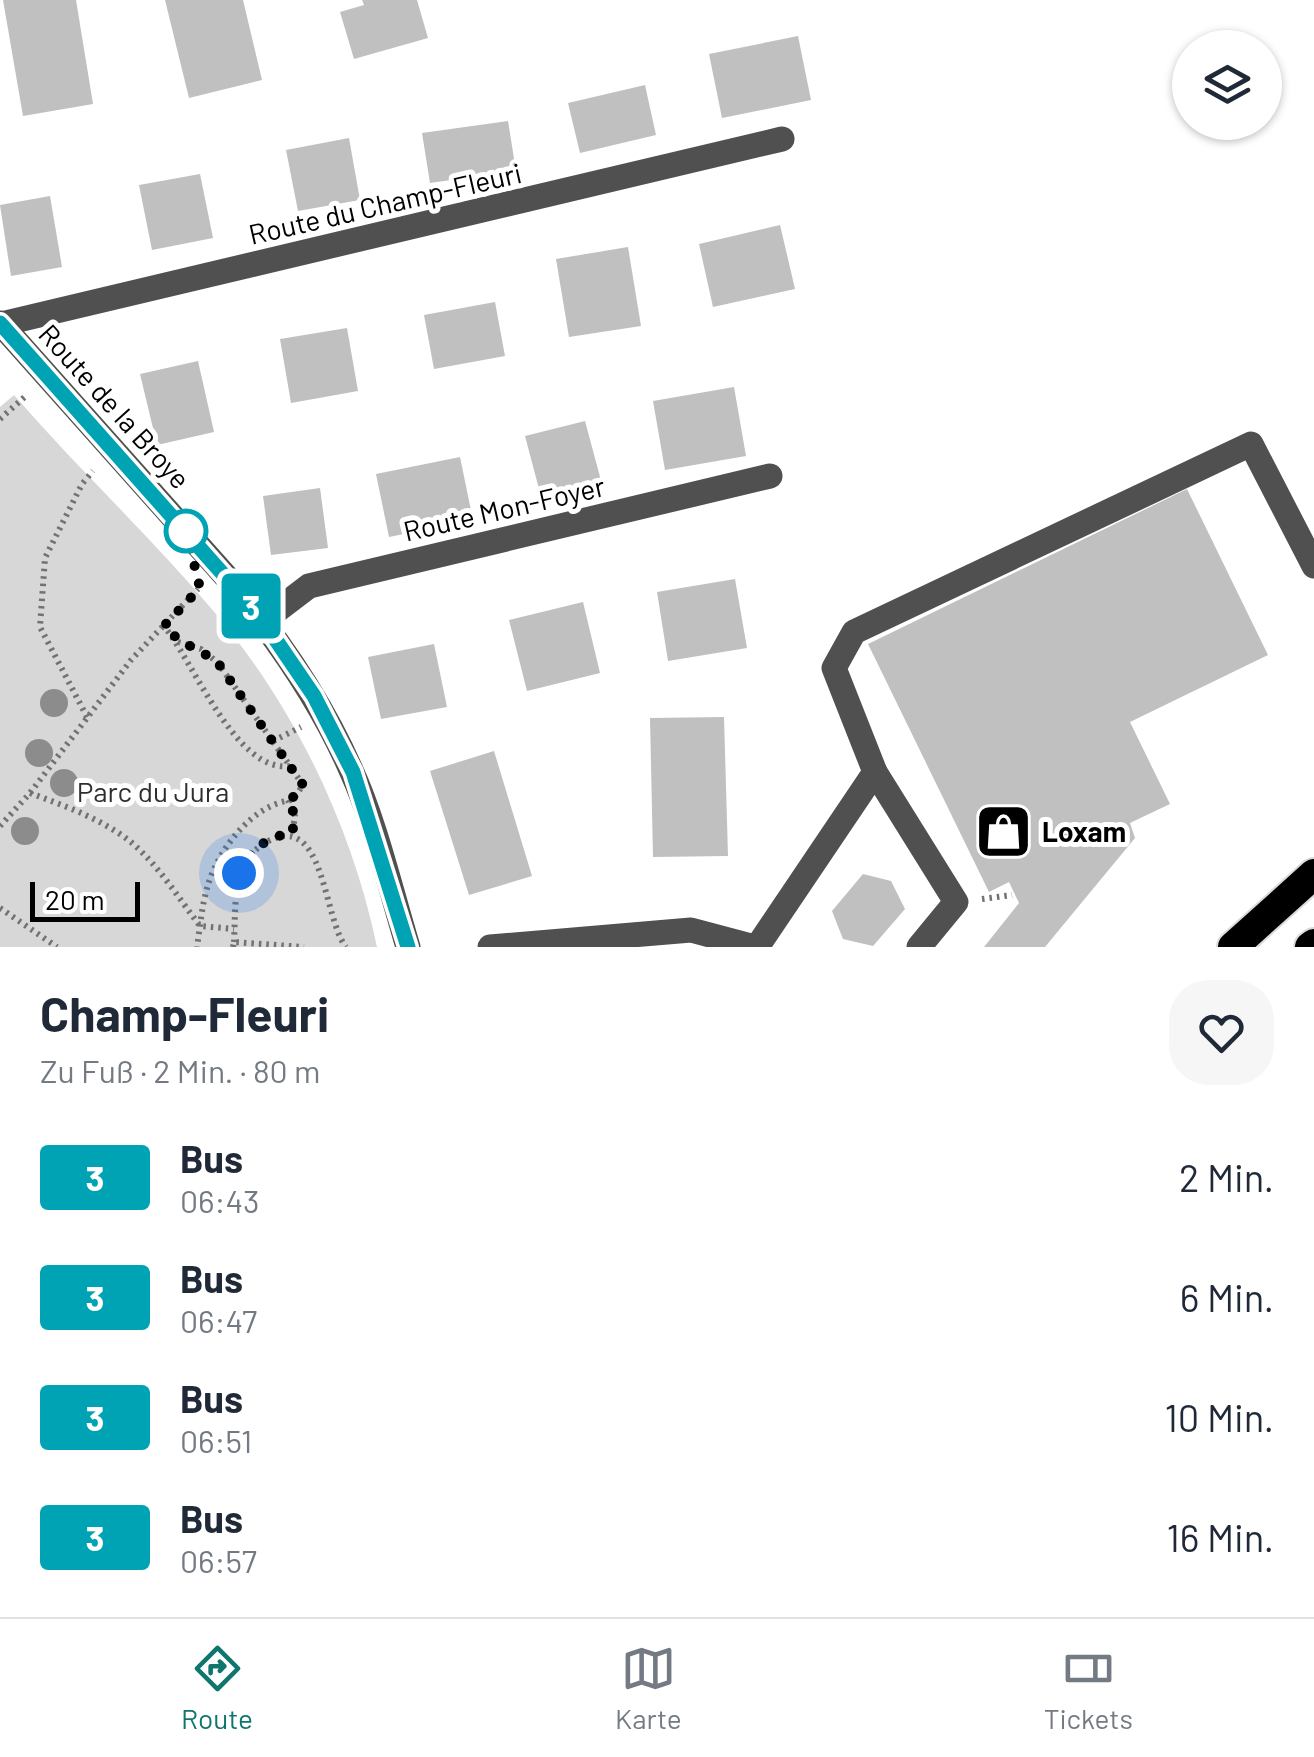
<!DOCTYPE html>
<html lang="de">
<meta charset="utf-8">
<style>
body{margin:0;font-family:Barlow,sans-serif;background:#f6f6f7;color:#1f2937;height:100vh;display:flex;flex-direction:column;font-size:38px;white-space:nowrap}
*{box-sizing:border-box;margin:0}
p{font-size:32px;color:#747a83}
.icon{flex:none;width:55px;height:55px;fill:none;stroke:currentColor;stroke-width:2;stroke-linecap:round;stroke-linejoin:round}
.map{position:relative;height:947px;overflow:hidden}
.details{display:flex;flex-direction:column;background:#fff;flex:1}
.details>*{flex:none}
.badge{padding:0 20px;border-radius:8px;font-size:35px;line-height:65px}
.fabs{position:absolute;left:1172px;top:30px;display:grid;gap:20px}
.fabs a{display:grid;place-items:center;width:110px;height:110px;border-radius:50%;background:#fff;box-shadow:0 2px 8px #0004;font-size:50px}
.scale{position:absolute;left:30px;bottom:25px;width:110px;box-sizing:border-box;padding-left:10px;border:5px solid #000;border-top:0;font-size:28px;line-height:35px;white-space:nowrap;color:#000;-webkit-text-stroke:8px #fff;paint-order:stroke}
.you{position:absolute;width:50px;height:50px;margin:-25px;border:8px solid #fff;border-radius:50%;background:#1a73e8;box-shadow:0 0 0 15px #1a73e833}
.map>.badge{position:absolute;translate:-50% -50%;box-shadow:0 0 0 5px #fff}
.round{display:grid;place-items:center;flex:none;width:105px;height:105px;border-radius:40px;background:#f6f6f7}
.summary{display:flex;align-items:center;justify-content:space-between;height:170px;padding:0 40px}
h1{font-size:48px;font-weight:700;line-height:75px}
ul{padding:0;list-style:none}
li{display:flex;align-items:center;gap:30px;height:120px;padding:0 40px}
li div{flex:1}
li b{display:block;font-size:38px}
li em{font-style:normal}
li .badge{min-width:110px;font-weight:700;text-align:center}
.tabs{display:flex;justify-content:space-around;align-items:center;height:140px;border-top:2px solid #e0e1e3;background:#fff;font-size:28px;color:#747a83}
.tabs a{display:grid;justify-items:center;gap:5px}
.tabs .active{color:#0f766e}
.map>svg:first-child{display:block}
.green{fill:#d7d7d7}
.building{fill:#c0c0c0}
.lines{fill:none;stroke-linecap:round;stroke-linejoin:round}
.highway-casing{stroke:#dbdbdb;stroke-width:34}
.path{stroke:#727272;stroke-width:6;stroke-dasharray:2.5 5;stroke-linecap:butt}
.minor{stroke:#505050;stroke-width:25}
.highway{stroke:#000;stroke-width:30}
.tree{fill:#8c8c8c}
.line-casing{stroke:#fff;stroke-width:22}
.line{stroke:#00a3b4;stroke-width:15}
.walk{stroke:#000;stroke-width:10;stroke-dasharray:0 18}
.stop-dot{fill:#fff;stroke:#00a3b4;stroke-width:5}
.labels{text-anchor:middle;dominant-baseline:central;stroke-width:10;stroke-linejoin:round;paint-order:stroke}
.street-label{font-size:28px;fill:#000;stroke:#fff}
.park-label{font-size:28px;fill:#2e2e2e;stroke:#fff}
.poi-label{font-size:28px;font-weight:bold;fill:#000;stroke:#fff;text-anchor:start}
</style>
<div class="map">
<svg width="1314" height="947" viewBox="0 0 1314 947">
<rect width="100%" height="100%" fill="#fff"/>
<path class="green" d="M14,395C79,470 152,538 216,614C295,708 352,827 377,947H0V407Z"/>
<g class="building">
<polygon points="3,0 76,0 93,104 23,116"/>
<polygon points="165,0 243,0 262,80 189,98"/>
<polygon points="362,0 417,0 428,38 354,59 340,12 364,5"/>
<polygon points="798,36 811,100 722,118 709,54"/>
<polygon points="645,85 656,135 580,153 568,103"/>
<polygon points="508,121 516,171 430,183 422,133"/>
<polygon points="349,138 360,200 298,211 286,150"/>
<polygon points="200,174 213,238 152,250 139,185"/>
<polygon points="50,196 62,267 11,276 0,205"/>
<polygon points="780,225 795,289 713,307 699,244"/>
<polygon points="628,247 641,326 569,337 556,259"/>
<polygon points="495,302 505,356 434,369 424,315"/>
<polygon points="347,328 358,391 291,403 280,339"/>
<polygon points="198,361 214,432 157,445 140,374"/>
<polygon points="734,387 746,456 665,470 653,401"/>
<polygon points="585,421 603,488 543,504 525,436"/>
<polygon points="460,457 473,520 389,537 376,474"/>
<polygon points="320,488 328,548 271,555 263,496"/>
<polygon points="1187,489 1268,655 1130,722 1170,804 1130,823 1135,838 1045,947 984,947 1019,903 1009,882 989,892 868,644"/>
<polygon points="735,579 747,648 668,661 657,592"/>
<polygon points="583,602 600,673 527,691 509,620"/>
<polygon points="434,644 447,707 381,719 368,657"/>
<polygon points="724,717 728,856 653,857 650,718"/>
<polygon points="494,751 532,876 469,895 430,771"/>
<polygon points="863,874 891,881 905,909 873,946 843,939 832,911"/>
</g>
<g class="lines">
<defs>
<g id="highway">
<polyline points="1233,947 1314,874"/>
<polyline points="1310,947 1314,944"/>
</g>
</defs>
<use href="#highway" class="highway-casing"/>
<g class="path">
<polyline points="0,419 28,394"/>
<path d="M163,625C193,660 236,774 290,766L303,785L293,800C254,803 219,848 208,885C202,904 200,927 197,947"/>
<polyline points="178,642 201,649 218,663 290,766"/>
<polyline points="87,717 40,627 45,558 82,484 93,471"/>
<polyline points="273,741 301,727"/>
<path d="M30,793C62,805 94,816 123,836C154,858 177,896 200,926L234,929"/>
<polyline points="288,800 295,816 292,835"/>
<polyline points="0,826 30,793 131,660 198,589"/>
<polyline points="982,899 1012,895"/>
<polyline points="0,908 57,947"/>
<path d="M234,942C236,906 231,863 265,843C325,807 323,919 346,947"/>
<polyline points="233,947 234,942 304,947"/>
</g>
<g class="minor">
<path d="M0,323L230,581C278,639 321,701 351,770C375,822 391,891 408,947"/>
<polyline points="1,324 782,139"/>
<polyline points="263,621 309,586 770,476"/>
<polyline points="875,772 834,668 854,632 1251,444 1314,566"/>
<polyline points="490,947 691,930 755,947"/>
<polyline points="757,947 875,772 956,902 919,947"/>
</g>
<use href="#highway" class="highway"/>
</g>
<g class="tree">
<circle cx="54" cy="703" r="14"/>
<circle cx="39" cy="753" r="14"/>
<circle cx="64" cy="783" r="14"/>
<circle cx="25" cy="831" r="14"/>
</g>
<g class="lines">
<defs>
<polyline id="line" points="0,323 230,582 263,621 314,696 353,772 408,947"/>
</defs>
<use href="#line" class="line-casing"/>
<use href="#line" class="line"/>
<path class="walk" d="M186,531L200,588L164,626C179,644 199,648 218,663L303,785L300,793L288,800L295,816L292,834C266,835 250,852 239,873"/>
</g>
<defs>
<symbol id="shop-square" viewBox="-11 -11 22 22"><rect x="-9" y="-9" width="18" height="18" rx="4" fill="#000" stroke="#fff"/><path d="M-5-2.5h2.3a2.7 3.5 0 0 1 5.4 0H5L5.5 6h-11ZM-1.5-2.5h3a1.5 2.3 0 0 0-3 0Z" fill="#fff"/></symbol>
</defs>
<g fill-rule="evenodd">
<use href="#shop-square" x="972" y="800" width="63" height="63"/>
</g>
<circle class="stop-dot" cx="186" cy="531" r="20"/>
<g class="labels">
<g class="street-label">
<text transform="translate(385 203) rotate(-13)">Route du Champ-Fleuri</text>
<text transform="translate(115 406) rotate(48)">Route de la Broye</text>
<text transform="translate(504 508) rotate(-13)">Route Mon-Foyer</text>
</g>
<g class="park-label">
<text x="153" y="791">Parc du Jura</text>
</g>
<g class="poi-label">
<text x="1042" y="831">Loxam</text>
</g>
</g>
</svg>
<div class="fabs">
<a><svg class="icon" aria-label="layers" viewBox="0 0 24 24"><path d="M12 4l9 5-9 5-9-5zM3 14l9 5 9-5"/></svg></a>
</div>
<div class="scale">20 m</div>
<div class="you" style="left:239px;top:873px"></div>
<b class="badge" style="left:251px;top:606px;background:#00a3b4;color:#fff">3</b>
</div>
<section class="details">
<div class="summary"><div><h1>Champ-Fleuri</h1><p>Zu Fuß · 2 Min. · 80 m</p></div><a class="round"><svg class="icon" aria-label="heart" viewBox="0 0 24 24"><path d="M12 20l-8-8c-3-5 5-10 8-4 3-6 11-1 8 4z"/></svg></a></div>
<ul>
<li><span class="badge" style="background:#00a3b4;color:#fff">3</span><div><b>Bus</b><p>06:43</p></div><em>2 Min.</em></li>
<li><span class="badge" style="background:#00a3b4;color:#fff">3</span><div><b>Bus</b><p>06:47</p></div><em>6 Min.</em></li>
<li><span class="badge" style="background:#00a3b4;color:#fff">3</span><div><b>Bus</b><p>06:51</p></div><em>10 Min.</em></li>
<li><span class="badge" style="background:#00a3b4;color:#fff">3</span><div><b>Bus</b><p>06:57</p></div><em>16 Min.</em></li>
</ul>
</section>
<nav class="tabs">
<a class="active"><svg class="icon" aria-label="directions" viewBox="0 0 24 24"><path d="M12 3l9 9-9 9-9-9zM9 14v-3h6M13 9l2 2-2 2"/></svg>Route</a>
<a><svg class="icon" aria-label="map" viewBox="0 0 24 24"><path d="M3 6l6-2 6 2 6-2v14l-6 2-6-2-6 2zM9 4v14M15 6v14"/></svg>Karte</a>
<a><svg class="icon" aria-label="tickets" viewBox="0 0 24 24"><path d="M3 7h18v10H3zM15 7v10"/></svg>Tickets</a>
</nav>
